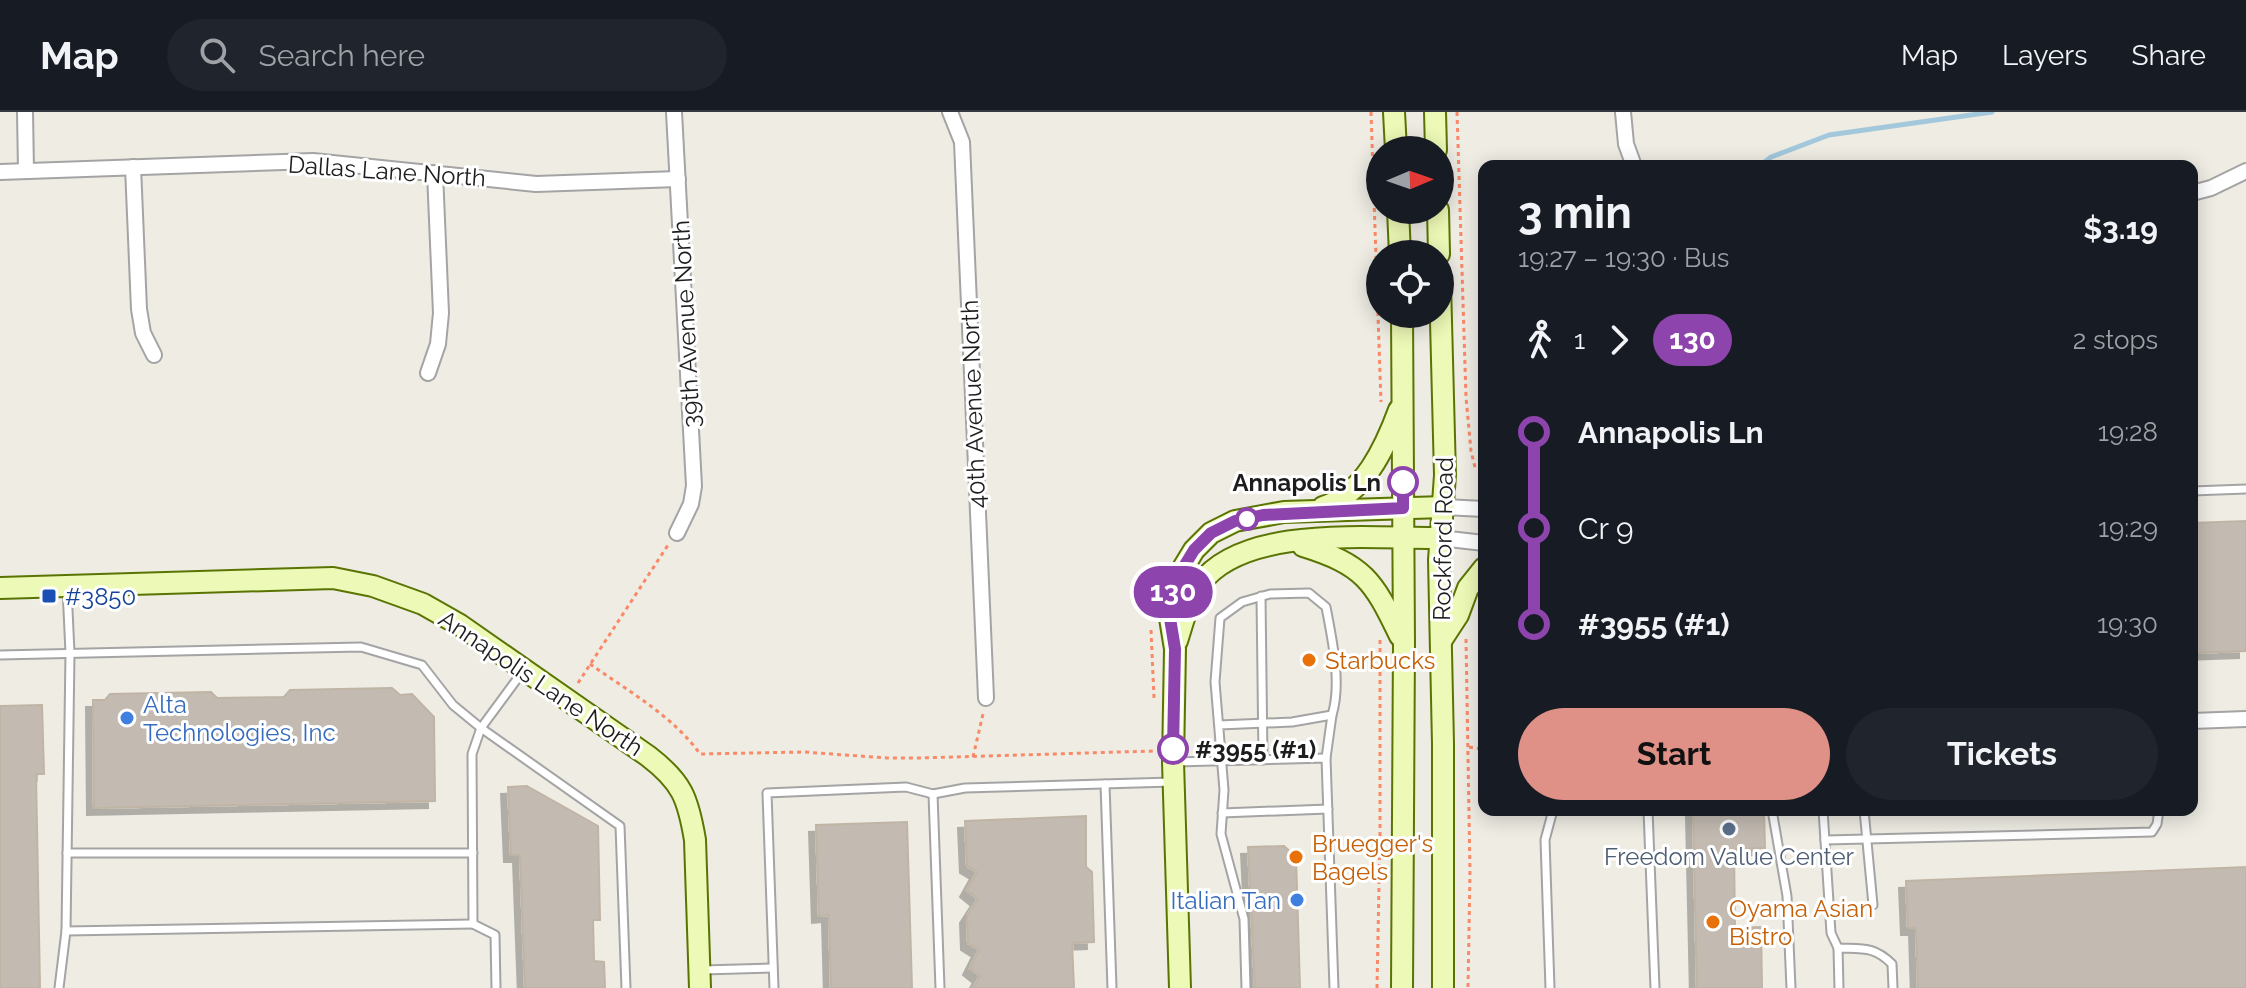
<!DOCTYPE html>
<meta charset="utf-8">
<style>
body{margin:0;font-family:Raleway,sans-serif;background:#20242c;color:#f1f3f6;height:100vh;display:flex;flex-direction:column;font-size:30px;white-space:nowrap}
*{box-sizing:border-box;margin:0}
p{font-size:26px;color:#9ea1a6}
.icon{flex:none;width:44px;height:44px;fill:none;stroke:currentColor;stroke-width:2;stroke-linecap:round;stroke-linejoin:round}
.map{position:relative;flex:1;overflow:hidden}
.details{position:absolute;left:1478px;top:48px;width:720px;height:656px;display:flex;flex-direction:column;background:#171b24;border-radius:16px;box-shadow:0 4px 20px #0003}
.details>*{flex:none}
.badge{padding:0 16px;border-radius:26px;font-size:28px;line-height:52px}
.needle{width:52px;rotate:88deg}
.fabs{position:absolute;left:1366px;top:24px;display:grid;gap:16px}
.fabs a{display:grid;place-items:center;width:88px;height:88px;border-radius:50%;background:#171b24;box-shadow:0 4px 20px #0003;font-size:40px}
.map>.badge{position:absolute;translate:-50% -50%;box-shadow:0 0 0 4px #fff}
.legs{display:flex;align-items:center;gap:12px;height:88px;padding:0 40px;font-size:26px}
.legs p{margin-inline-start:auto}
.overview{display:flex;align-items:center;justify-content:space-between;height:136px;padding:0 40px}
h1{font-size:44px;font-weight:700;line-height:60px}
.primary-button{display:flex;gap:16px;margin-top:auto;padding:16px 40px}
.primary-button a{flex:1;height:92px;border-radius:48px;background:#df9187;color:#111;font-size:32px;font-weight:700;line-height:92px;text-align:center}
.primary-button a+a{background:#20242c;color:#f1f3f6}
ul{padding:0 40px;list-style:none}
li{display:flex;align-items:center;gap:28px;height:96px;font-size:30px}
li i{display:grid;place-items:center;width:12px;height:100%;margin:0 10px;background:currentColor}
li i::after{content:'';width:20px;height:20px;margin:-10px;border:6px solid;border-radius:50%;background:#171b24}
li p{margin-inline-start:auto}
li:first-child i{background:linear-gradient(#0000 50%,currentColor 0)}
li:last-child i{background:linear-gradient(currentColor 50%,#0000 0)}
header{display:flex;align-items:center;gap:48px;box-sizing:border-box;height:112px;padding:0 40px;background:#171b24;border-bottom:2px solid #363941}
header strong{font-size:38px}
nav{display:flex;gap:44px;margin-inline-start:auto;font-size:28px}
.search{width:560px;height:72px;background:#20242c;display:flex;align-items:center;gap:20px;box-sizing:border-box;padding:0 28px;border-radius:44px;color:#9ea1a6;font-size:30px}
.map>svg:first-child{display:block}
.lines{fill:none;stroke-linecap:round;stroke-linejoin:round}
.stream{stroke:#a3c8dc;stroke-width:5}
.building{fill:#c3bbb2;stroke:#c0b4a5;stroke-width:2;filter:url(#shadow)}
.lane-casing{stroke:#a4a4a4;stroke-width:11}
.street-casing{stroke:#a4a4a4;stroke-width:18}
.secondary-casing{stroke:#5a7404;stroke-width:24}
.path{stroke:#fa8968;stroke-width:3;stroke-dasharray:4 4;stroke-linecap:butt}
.lane{stroke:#fff;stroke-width:7}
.street{stroke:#fff;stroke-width:14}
.secondary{stroke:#edf9b6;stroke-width:20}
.line-1-casing{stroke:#fff;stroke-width:18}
.line-1{stroke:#8e44ad;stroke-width:12}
.stop-1-dot{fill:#fff;stroke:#8e44ad;stroke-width:4}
.transit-dot{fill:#1a4fb4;stroke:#fff;stroke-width:3}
.food-dot{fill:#e8710a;stroke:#fff;stroke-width:3}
.shop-dot{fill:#3f7fe0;stroke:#fff;stroke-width:3}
.service-dot{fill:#5c6f8a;stroke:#fff;stroke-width:3}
.labels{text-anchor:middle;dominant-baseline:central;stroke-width:6;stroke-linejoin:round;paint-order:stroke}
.street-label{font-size:24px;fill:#1d1d1d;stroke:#fff}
.stop-label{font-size:24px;font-weight:bold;fill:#1d1d1d;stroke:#fff;text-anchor:end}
.transit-label{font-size:24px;fill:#164399;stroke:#fff;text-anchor:start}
.food-label{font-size:24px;fill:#c56008;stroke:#fff;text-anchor:start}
.shop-label{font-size:24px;fill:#366cbe;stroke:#fff;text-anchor:start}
.service-label{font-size:24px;fill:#4e5e75;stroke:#fff}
</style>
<header>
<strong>Map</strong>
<div class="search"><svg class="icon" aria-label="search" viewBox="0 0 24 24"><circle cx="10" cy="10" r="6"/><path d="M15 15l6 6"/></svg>Search here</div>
<nav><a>Map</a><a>Layers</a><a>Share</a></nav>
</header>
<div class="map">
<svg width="2246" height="876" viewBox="0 0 2246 876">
<defs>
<filter id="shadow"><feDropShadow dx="-7" dy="7" stdDeviation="0" flood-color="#0004"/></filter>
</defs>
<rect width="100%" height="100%" fill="#eeece3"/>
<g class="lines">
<polyline class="stream" points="1760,54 1771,45 1829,23 1992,0"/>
</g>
<g class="building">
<polygon points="2246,409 2246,539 2192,541 2192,411"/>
<polygon points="392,576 400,583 412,582 434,605 435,689 94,696 93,588 105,588 110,582 211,580 217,586 284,585 290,578"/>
<polygon points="42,593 44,662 36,662 40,876 0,876 0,594"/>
<polygon points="527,674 598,714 600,808 593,808 594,849 604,850 605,876 525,876 520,743 511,743 508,675"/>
<polygon points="1693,698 1764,698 1765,736 1734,737 1735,816 1761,815 1762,876 1697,876"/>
<polygon points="1086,704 1086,755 1092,760 1094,830 1072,831 1074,876 973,876 980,864 970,856 979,838 968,831 967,804 978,787 967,778 977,760 967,754 965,709"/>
<polygon points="907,710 912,876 831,876 829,803 819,804 816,713"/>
<polygon points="1284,734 1296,745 1300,876 1255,876 1248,735"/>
<polygon points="2246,755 2246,876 1918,876 1916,816 1908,816 1906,769"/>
</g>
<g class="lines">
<defs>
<g id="lane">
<polyline points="2192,379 2246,377"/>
<polyline points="1261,484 1263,648"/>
<polyline points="0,543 361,535 422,553 453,593 481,616 620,714 626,876"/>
<path d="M1219,613L1292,610L1332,603C1342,571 1332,527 1326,495L1309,481L1270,482L1242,490L1220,506L1215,570L1224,678L1221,722L1244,807L1246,876"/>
<polyline points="1326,646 1332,603"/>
<polyline points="1175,650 1326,646 1334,876"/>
<polyline points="1105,672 1112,876"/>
<polyline points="933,682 940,876"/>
<polyline points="1648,698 1655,876"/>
<polyline points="1772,698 1787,784 1791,876"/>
<polyline points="1823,698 1831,821 1838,836 1839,876"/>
<polyline points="1864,698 1873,793"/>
<polyline points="1222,701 1328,697"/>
<polyline points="1825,728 2152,720 2157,712 2159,698"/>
<polyline points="67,741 473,741"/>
<polyline points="66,819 473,812"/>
<path d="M1838,836C1863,837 1874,834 1892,852L1893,876"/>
<polyline points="703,858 773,856"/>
<polyline points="59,876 66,819 70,541 67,476"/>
<polyline points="496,876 495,823 473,812 472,642 481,616 523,559"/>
<polyline points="774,876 767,681 906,675 933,682 965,676 1172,670"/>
<polyline points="1550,876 1545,728 1553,698"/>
</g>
<g id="street">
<polyline points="25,0 26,59"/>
<polyline points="674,0 694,374 691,392 677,421"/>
<polyline points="950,0 962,30 986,586"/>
<polyline points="1623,0 1626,32 1634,54"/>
<polyline points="133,55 139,197 143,221 154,243"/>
<polyline points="0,60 313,49 536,72 678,67"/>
<polyline points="2192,81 2211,76 2246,59"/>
<polyline points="428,261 438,232 441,201 435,61"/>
<polyline points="1444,395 1484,397"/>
<polyline points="1440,426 1484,431"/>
<polyline points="2192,609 2246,607"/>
</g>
<g id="secondary">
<polyline points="1394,0 1396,38"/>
<polyline points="1435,0 1436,38"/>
<polyline points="1398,98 1400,142"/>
<polyline points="1438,98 1439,142"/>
<polyline points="1440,171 1445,363 1439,448 1443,632 1443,876"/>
<path d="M1323,395C1364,382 1385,336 1399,298"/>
<path d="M1303,434C1364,453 1373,468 1400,524"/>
<path d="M0,476L333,466L373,474L423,492L460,513L648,644C682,670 688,686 695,728L700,876"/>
<path d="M1177,529C1183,510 1188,489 1200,472C1244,412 1374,427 1440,426"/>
<polyline points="1441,529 1458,503 1468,476 1484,456"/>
<polyline points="1180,876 1173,650 1175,537 1168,494 1177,466 1194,438 1211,421 1235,409 1284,400 1444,395"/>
<polyline points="1402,876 1404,531 1402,202"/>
</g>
</defs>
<use href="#lane" class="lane-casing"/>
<use href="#street" class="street-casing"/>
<use href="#secondary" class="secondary-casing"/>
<g class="path">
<polyline points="1371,0 1381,290"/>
<polyline points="1457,0 1466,285 1471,339 1476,359"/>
<polyline points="1151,518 1154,586"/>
<polyline points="1466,527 1470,760 1468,876"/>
<path d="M590,552C628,579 673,604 700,642L804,640L887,646H920L1154,639"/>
<polyline points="578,571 668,433"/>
<polyline points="1469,635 1481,637 1484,640"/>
<polyline points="973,645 983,602"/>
<polyline points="1377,876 1380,722 1380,528"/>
</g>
<use href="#lane" class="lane"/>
<use href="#street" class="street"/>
<use href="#secondary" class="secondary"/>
</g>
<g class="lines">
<defs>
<polyline id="line-1" points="1173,637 1175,537 1168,494 1177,466 1194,438 1211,421 1235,409 1263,403 1403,396 1403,370"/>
</defs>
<use href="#line-1" class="line-1-casing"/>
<use href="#line-1" class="line-1"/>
</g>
<g class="stop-1-dot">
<circle cx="1403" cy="370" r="14"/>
<circle cx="1247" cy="407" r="10"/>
<circle cx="1173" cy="637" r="14"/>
</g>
<rect class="transit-dot" x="41" y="476" width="16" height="16" rx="4"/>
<g class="food-dot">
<circle cx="1309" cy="548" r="8"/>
<circle cx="1296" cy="745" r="8"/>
<circle cx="1713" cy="810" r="8"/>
</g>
<g class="shop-dot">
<circle cx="127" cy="606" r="8"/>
<circle cx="1297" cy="788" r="8"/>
</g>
<circle class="service-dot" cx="1729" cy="717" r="8"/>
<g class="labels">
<g class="street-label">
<text transform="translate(387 59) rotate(4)">Dallas Lane North</text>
<text transform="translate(686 212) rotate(-93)">39th Avenue North</text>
<text transform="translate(973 292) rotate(-92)">40th Avenue North</text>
<text transform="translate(1443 427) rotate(-89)">Rockford Road</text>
<text transform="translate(541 571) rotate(34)">Annapolis Lane North</text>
</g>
<g class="stop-label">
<text x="1381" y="370">Annapolis Ln</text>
<text x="1195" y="637" text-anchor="start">#3955 (#1)</text>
</g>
<g class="transit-label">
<text x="65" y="484">#3850</text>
</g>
<g class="food-label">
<text x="1325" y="548">Starbucks</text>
<text x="1312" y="731">Bruegger's<tspan x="1312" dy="28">Bagels</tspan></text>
<text x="1729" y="796">Oyama Asian<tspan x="1729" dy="28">Bistro</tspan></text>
</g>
<g class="shop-label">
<text x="143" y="592">Alta<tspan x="143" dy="28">Technologies, Inc</tspan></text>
<text x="1281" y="788" text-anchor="end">Italian Tan</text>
</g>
<g class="service-label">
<text x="1729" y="744">Freedom Value Center</text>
</g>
</g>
</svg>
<div class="fabs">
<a><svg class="needle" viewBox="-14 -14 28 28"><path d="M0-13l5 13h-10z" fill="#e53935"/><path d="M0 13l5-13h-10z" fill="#9ea1a6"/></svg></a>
<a><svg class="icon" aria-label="locate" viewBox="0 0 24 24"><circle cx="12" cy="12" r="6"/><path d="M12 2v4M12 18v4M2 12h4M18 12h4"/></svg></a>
</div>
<b class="badge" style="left:1173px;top:480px;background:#8e44ad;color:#fff">130</b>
<section class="details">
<div class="overview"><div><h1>3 min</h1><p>19:27 – 19:30 · Bus</p></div><b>$3.19</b></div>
<div class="legs"><svg class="icon" aria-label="walk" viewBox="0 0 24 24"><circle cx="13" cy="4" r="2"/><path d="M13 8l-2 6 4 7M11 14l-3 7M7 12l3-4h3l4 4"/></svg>1<svg class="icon" aria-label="forward" viewBox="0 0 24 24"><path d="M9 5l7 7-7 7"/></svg><b class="badge" style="background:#8e44ad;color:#fff">130</b><p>2 stops</p></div>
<ul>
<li><i style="color:#8e44ad"></i><b>Annapolis Ln</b><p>19:28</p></li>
<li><i style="color:#8e44ad"></i><span>Cr 9</span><p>19:29</p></li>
<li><i style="color:#8e44ad"></i><b>#3955 (#1)</b><p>19:30</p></li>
</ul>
<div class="primary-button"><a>Start</a><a>Tickets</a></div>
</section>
</div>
